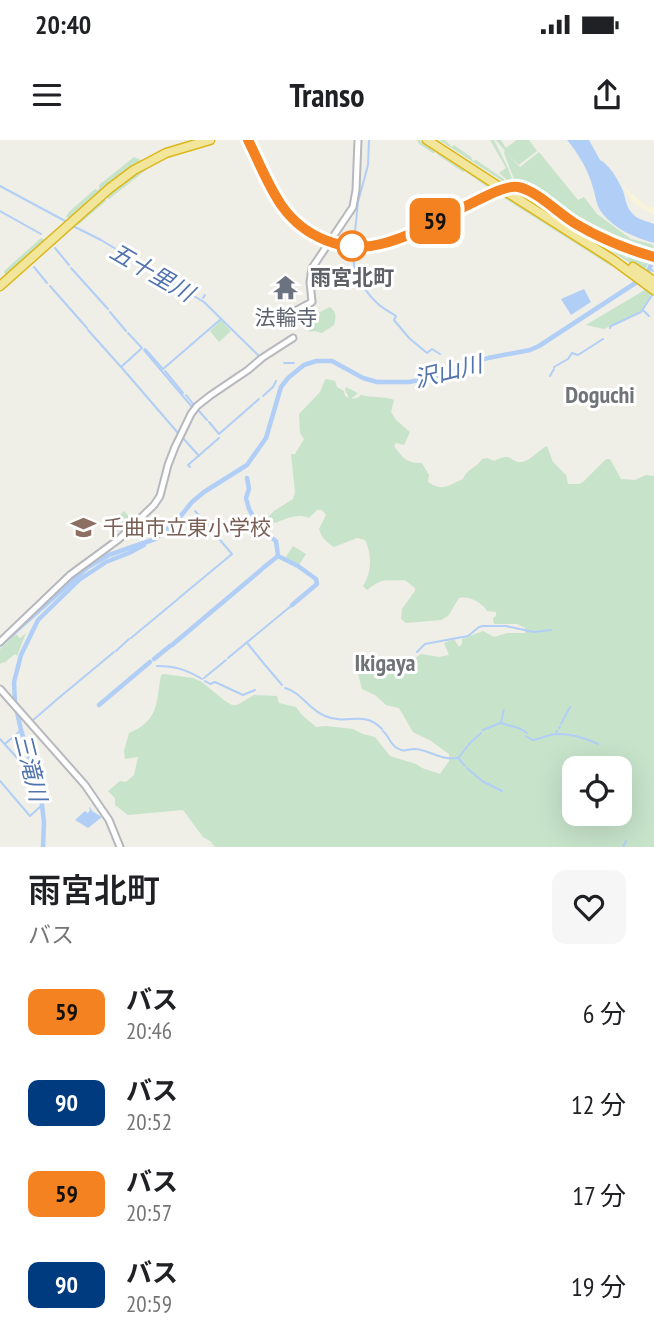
<!DOCTYPE html>
<html lang="ja">
<meta charset="utf-8">
<style>
body{margin:0;font-family:"PT Sans Narrow","Noto Sans JP",sans-serif;background:#f6f6f6;color:#202124;height:100vh;display:flex;flex-direction:column;font-size:26px;white-space:nowrap}
*{box-sizing:border-box;margin:0}
p{font-size:23px;color:#757577}
.icon{flex:none;width:38px;height:38px;fill:none;stroke:currentColor;stroke-width:2;stroke-linecap:round;stroke-linejoin:round}
.map{position:relative;height:707px;overflow:hidden}
.drawer{display:flex;flex-direction:column;background:#fff;flex:1}
.drawer>*{flex:none}
.badge{padding:0 14px;border-radius:10px;font-size:24px;line-height:46px}
.controls{position:absolute;left:562px;top:616px;display:grid;gap:14px}
.controls a{display:grid;place-items:center;width:70px;height:70px;border-radius:14px;background:#fff;box-shadow:0 7px 28px #0002;font-size:35px}
.map>.badge{position:absolute;translate:-50% -50%;box-shadow:0 0 0 4px #fff}
.round{display:grid;place-items:center;flex:none;width:74px;height:74px;border-radius:14px;background:#f6f6f6}
.summary{display:flex;align-items:center;justify-content:space-between;height:119px;padding:0 28px}
h1{font-size:33px;font-weight:600;line-height:52px}
ul{padding:0;list-style:none}
li{display:flex;align-items:center;gap:21px;height:91px;padding:0 28px}
li div{flex:1}
li b{display:block;font-size:26px}
li em{font-style:normal}
li .badge{min-width:77px;font-weight:700;text-align:center}
.status{display:flex;justify-content:space-between;align-items:center;height:49px;padding:0 35px;background:#fff;direction:ltr}
.status svg{height:19px;fill:currentColor}
header{display:flex;justify-content:space-between;align-items:center;height:91px;padding:0 28px;background:#fff;font-size:32px;font-weight:600}
.map>svg:first-child{display:block}
.green{fill:#c7e3ca;fill-rule:evenodd}
.sand{fill:#f7f4da}
.water{fill:#b1cff6}
.lines{fill:none;stroke-linecap:round;stroke-linejoin:round}
.stream{stroke:#b1cff6;stroke-width:2}
.river{stroke:#b1cff6;stroke-width:4.5}
.secondary-casing{stroke:#b6b8bd;stroke-width:9}
.trunk-casing{stroke:#dcb71a;stroke-width:10}
.motorway-casing{stroke:#dcb71a;stroke-width:11}
.secondary{stroke:#fff;stroke-width:5}
.trunk{stroke:#f4eca8;stroke-width:7}
.motorway{stroke:#f1e69c;stroke-width:8}
.motorway-bridge-casing{stroke:#dcb71a;stroke-width:11;stroke-linecap:butt}
.motorway-bridge{stroke:#f1e69c;stroke-width:8}
.line-casing{stroke:#fff;stroke-width:16}
.line{stroke:#f58220;stroke-width:10}
.stop-dot{fill:#fff;stroke:#f58220;stroke-width:3.5}
.labels{text-anchor:middle;dominant-baseline:central;stroke-width:6;stroke-linejoin:round;paint-order:stroke}
.stop-label{font-size:21px;font-weight:bold;fill:#5f6166;stroke:#fff}
.worship-label{font-size:21px;fill:#5b616d;stroke:#fff}
.education-label{font-size:21px;fill:#785e54;stroke:#fff;text-anchor:start}
.water-label{font-size:23px;font-style:italic;fill:#5274af;stroke:#fff}
.quarter-label{font-size:24px;font-weight:bold;fill:#707378;stroke:#fff}
</style>
<div class="status"><b>20:40</b><svg viewBox="0 0 49 12"><path d="M0 12V9h3v3zM5 12V6h3v6zM10 12V3h3v9zM15 12V0h3v12zM26 1h20v11H26zM47 4h2v5h-2z"/></svg></div>
<header><svg class="icon" aria-label="menu" viewBox="0 0 24 24"><path d="M4 6h16M4 12h16M4 18h16"/></svg>Transo<svg class="icon" aria-label="share" viewBox="0 0 24 24"><path d="M12 15V3M7 8l5-5 5 5M5 13v7h14v-7"/></svg></header>
<div class="map">
<svg width="654" height="707" viewBox="0 0 654 707">
<rect width="100%" height="100%" fill="#efeee7"/>
<g class="green">
<polygon points="417,0 419,0 495,48 490,49 465,31 463,32 438,15 436,12 433,13 419,4"/>
<polygon points="439,0 445,0 452,7 454,5 471,17 473,21 476,20 504,39 504,42"/>
<polygon points="490,0 494,0 508,28 513,42 511,45 508,45 506,39 499,33 506,28"/>
<polygon points="496,0 501,0 506,8 517,0 529,0 537,11 520,24 519,25 508,15 520,27 539,12 578,60 584,57 597,74 631,99 651,104 654,106 651,113 606,99 516,44 504,13 505,11"/>
<polygon points="134,17 141,20 109,42 69,78 66,77 69,72 95,49 97,50 99,49 99,45"/>
<polygon points="149,26 146,30 109,59 105,57 106,61 78,85 75,82 130,35"/>
<polygon points="515,49 526,51 545,64 641,116 628,114 624,118 630,117 638,120 645,117 648,117 648,124 644,132"/>
<polygon points="504,53 595,109 631,138 616,128 614,125 611,126 504,58"/>
<polygon points="41,98 45,100 5,135 4,131"/>
<polygon points="648,148 653,151 642,170 635,175 604,189 586,185"/>
<path d="M330,167C337,172 336,178 334,185L322,193L314,191L309,192V187L307,184L314,181L319,176L318,173Z"/>
<polygon points="221,180 231,191 219,202 210,191"/>
<path d="M327,239L335,241L337,247L344,251L345,256L349,258L345,250L346,247L358,253L351,259L357,258L361,255C372,258 386,256 394,260L391,272L396,280L410,292L404,305L396,303L394,306C402,317 407,324 422,323L429,335L428,342C443,352 447,346 463,339C466,329 477,328 482,319L487,318L494,321C514,311 509,323 522,322C532,320 538,310 547,306L553,322L566,335L568,344H579L583,342L606,319H610L621,339L635,340L646,335L654,336V707H215L210,701L203,697L183,670L128,675L115,665V658L108,651L120,641L126,642L134,635L138,617L125,619L124,611L129,593C159,581 156,563 161,535L164,534L193,538L202,542L225,561L232,565H237L254,555L277,556L279,563L296,567L301,574L316,587L326,586L353,589L363,594L375,597L390,616L416,624L422,628L440,634L449,621V614L431,601L413,592L399,568L386,565L375,555L362,549L357,530H363L366,527L363,522C385,530 400,529 421,514L439,517L449,515L444,503L454,499L459,507L462,504V499L483,491L494,497L507,493H525V488L517,484H494L493,478L496,476V472L487,471C481,462 470,456 459,458L448,476L441,480L406,483L401,479L402,469L415,451V448L405,440C386,442 385,436 367,450L363,446C372,432 372,414 365,400L357,398L334,407C326,402 322,398 319,389L326,375L322,370H317L309,378C297,373 286,379 275,383L267,378L274,371L293,359L295,352L291,314H295L304,299L300,293L299,274L320,252L325,240ZM574,628H620V674H574Z"/>
<polygon points="124,371 132,380 115,394 109,386"/>
<polygon points="293,406 306,414 299,425 286,419 286,417"/>
<polygon points="26,493 17,516 15,514 4,523 3,522 0,524 0,509 16,494 20,498"/>
</g>
<polygon class="sand" points="622,45 645,65 654,67 654,75 633,63"/>
<g class="water">
<path d="M567,0H589L600,20C609,24 619,41 623,51C626,60 626,68 634,75C638,80 648,81 654,84V103C634,97 616,90 602,73C596,65 596,57 593,48C589,31 578,13 567,0Z"/>
<polygon points="584,149 591,162 571,175 561,159"/>
<polygon points="90,667 92,671 102,677 88,688 75,680 85,671 88,673 90,670 89,668"/>
</g>
<g class="lines">
<g class="stream">
<polyline points="0,46 67,82"/>
<polyline points="0,71 41,94"/>
<polyline points="71,85 101,100 204,162 260,217"/>
<polyline points="354,102 358,62 368,25 369,0"/>
<polyline points="55,108 69,125"/>
<path d="M353,108C351,128 362,149 377,163C382,168 390,172 396,176L394,180L409,198L427,213L432,209L440,214"/>
<polyline points="34,127 47,143"/>
<polyline points="71,128 108,169"/>
<polyline points="650,129 653,131"/>
<polyline points="50,146 87,188"/>
<polyline points="203,158 205,155"/>
<polyline points="643,170 649,176"/>
<polyline points="110,172 126,191"/>
<polyline points="610,188 611,186 641,172 654,152"/>
<polyline points="88,190 121,227 142,208 128,193"/>
<polyline points="145,209 163,229 221,179"/>
<polyline points="144,210 193,268"/>
<polyline points="284,223 294,223"/>
<polyline points="299,227 300,228"/>
<polyline points="455,227 456,230"/>
<polyline points="554,227 568,219 572,213 578,215 603,199"/>
<polyline points="122,228 178,293"/>
<polyline points="165,231 183,253"/>
<polyline points="550,236 554,229"/>
<polyline points="186,255 194,265"/>
<polyline points="263,256 273,247 276,241"/>
<polyline points="198,270 207,280"/>
<polyline points="209,282 219,294 259,259"/>
<polyline points="182,297 199,316"/>
<polyline points="190,327 188,325 219,298"/>
<polyline points="195,371 213,391"/>
<polyline points="179,458 232,414 214,393"/>
<polyline points="131,498 178,459"/>
<polyline points="248,504 265,525"/>
<polyline points="116,511 129,499"/>
<polyline points="417,512 425,504 468,496 479,487 483,486 506,486 534,492 551,490"/>
<polyline points="228,518 291,466"/>
<polyline points="381,525 394,525 401,523"/>
<path d="M157,526C176,526 187,530 202,539"/>
<polyline points="266,526 282,545"/>
<polyline points="204,538 226,520"/>
<polyline points="205,541 210,544 215,542 243,555 255,550"/>
<path d="M285,548C301,552 309,570 325,576C348,586 363,569 382,589"/>
<polyline points="55,561 114,512"/>
<polyline points="32,581 54,562"/>
<polyline points="501,582 504,570"/>
<polyline points="561,584 570,567"/>
<polyline points="559,588 560,587"/>
<polyline points="483,590 500,583 519,588 527,593"/>
<path d="M383,591C389,596 390,604 397,608C404,613 407,609 414,609C428,609 441,621 458,618"/>
<polyline points="556,592 557,591"/>
<path d="M526,596L532,600C539,599 544,597 550,595C565,592 584,597 598,604"/>
<polyline points="0,599 19,620"/>
<polyline points="6,603 21,590"/>
<polyline points="459,617 470,603 481,593"/>
<polyline points="459,619 465,626"/>
<polyline points="21,621 30,620"/>
<polyline points="467,628 482,641 502,651"/>
<polyline points="0,641 30,676 42,665"/>
<polyline points="94,664 101,672"/>
<polyline points="623,707 626,701"/>
</g>
<g class="river">
<polyline points="247,338 249,349 246,358 249,369 261,390 276,401 278,416 263,428"/>
<polyline points="278,416 298,426 316,439 317,444 292,465"/>
<polyline points="198,483 261,430"/>
<polyline points="0,505 88,427 109,415 155,399 175,383 192,362 204,352 247,325 266,298 281,247 288,238 304,225 316,221 332,221 363,238 377,242 409,242 431,238 488,218 530,210 539,206 640,140 647,134 654,118"/>
<polyline points="172,505 197,484"/>
<polyline points="154,519 170,506"/>
<polyline points="99,565 150,522"/>
<polyline points="43,707 44,682 41,657 21,590 15,563 14,542 21,515 38,480 79,440 106,422 129,413 144,405"/>
</g>
<defs>
<g id="secondary">
<polyline points="280,179 312,162 310,142 312,128 353,67 356,50 358,0"/>
<polyline points="0,502 70,435 119,399 154,365 160,356 168,325 175,307 191,274 197,266 211,255 248,230 262,218 293,198"/>
<polyline points="0,549 85,645 109,680 120,707"/>
</g>
<path id="trunk" d="M248,0C259,22 269,47 283,67C309,103 352,113 393,100L495,53L515,46L533,52L573,82L588,91L618,106L654,117"/>
<g id="motorway">
<polyline points="427,0 498,46"/>
<polyline points="510,54 612,119 654,150"/>
<polyline points="633,127 654,141"/>
<polyline points="0,146 110,48 134,30 166,13 210,0"/>
</g>
</defs>
<use href="#secondary" class="secondary-casing"/>
<use href="#trunk" class="trunk-casing"/>
<use href="#motorway" class="motorway-casing"/>
<use href="#secondary" class="secondary"/>
<use href="#trunk" class="trunk"/>
<use href="#motorway" class="motorway"/>
<defs>
<polyline id="motorway-bridge" points="498,46 510,54"/>
</defs>
<use href="#motorway-bridge" class="motorway-bridge-casing"/>
<use href="#motorway-bridge" class="motorway-bridge"/>
</g>
<g class="lines">
<defs>
<path id="line" d="M248,0C259,22 268,46 282,66C304,97 344,114 381,104C411,97 440,79 468,65C481,59 504,45 518,47C536,50 559,74 576,84C601,99 626,109 654,117"/>
</defs>
<use href="#line" class="line-casing"/>
<use href="#line" class="line"/>
</g>
<defs>
<symbol id="temple-bare" viewBox="-9 -9 18 18"><path d="M0-6L5-2H3V0L6.5 2.5H4V6H1.5V3h-3V6H-4V2.5H-6.5L-3 0V-2H-5Z" fill="#6b7280" stroke="#fff" stroke-width="2.5" paint-order="stroke"/></symbol>
<symbol id="school-bare" viewBox="-9 -9 18 18"><path d="M0-5L7-2L0 1L-7-2ZM-4 1L0 2.5L4 1V4Q0 6-4 4Z" fill="#8d6e63" stroke="#fff" stroke-width="2.5" paint-order="stroke"/></symbol>
</defs>
<g fill-rule="evenodd">
<use href="#temple-bare" x="268" y="130" width="35" height="35"/>
<use href="#school-bare" x="66" y="370" width="35" height="35"/>
</g>
<circle class="stop-dot" cx="352" cy="106" r="14"/>
<g class="labels">
<g class="stop-label">
<text x="352" y="137">雨宮北町</text>
</g>
<g class="worship-label">
<text x="286" y="177">法輪寺</text>
</g>
<g class="education-label">
<text x="103" y="387">千曲市立東小学校</text>
</g>
<g class="water-label">
<text transform="translate(152 132) rotate(30)">五十里川</text>
<text transform="translate(448 231) rotate(-14)">沢山川</text>
<text transform="translate(31 627) rotate(76)">三滝川</text>
</g>
<g class="quarter-label">
<text x="600" y="254">Doguchi</text>
<text x="385" y="522">Ikigaya</text>
</g>
</g>
</svg>
<div class="controls">
<a><svg class="icon" aria-label="locate" viewBox="0 0 24 24"><circle cx="12" cy="12" r="6"/><path d="M12 2v4M12 18v4M2 12h4M18 12h4"/></svg></a>
</div>
<b class="badge" style="left:435px;top:81px;background:#f58220;color:#111">59</b>
</div>
<section class="drawer">
<div class="summary"><div><h1>雨宮北町</h1><p>バス</p></div><a class="round"><svg class="icon" aria-label="heart" viewBox="0 0 24 24"><path d="M12 20l-8-8c-3-5 5-10 8-4 3-6 11-1 8 4z"/></svg></a></div>
<ul>
<li><span class="badge" style="background:#f58220;color:#111">59</span><div><b>バス</b><p>20:46</p></div><em>6 分</em></li>
<li><span class="badge" style="background:#003b80;color:#fff">90</span><div><b>バス</b><p>20:52</p></div><em>12 分</em></li>
<li><span class="badge" style="background:#f58220;color:#111">59</span><div><b>バス</b><p>20:57</p></div><em>17 分</em></li>
<li><span class="badge" style="background:#003b80;color:#fff">90</span><div><b>バス</b><p>20:59</p></div><em>19 分</em></li>
</ul>
</section>
